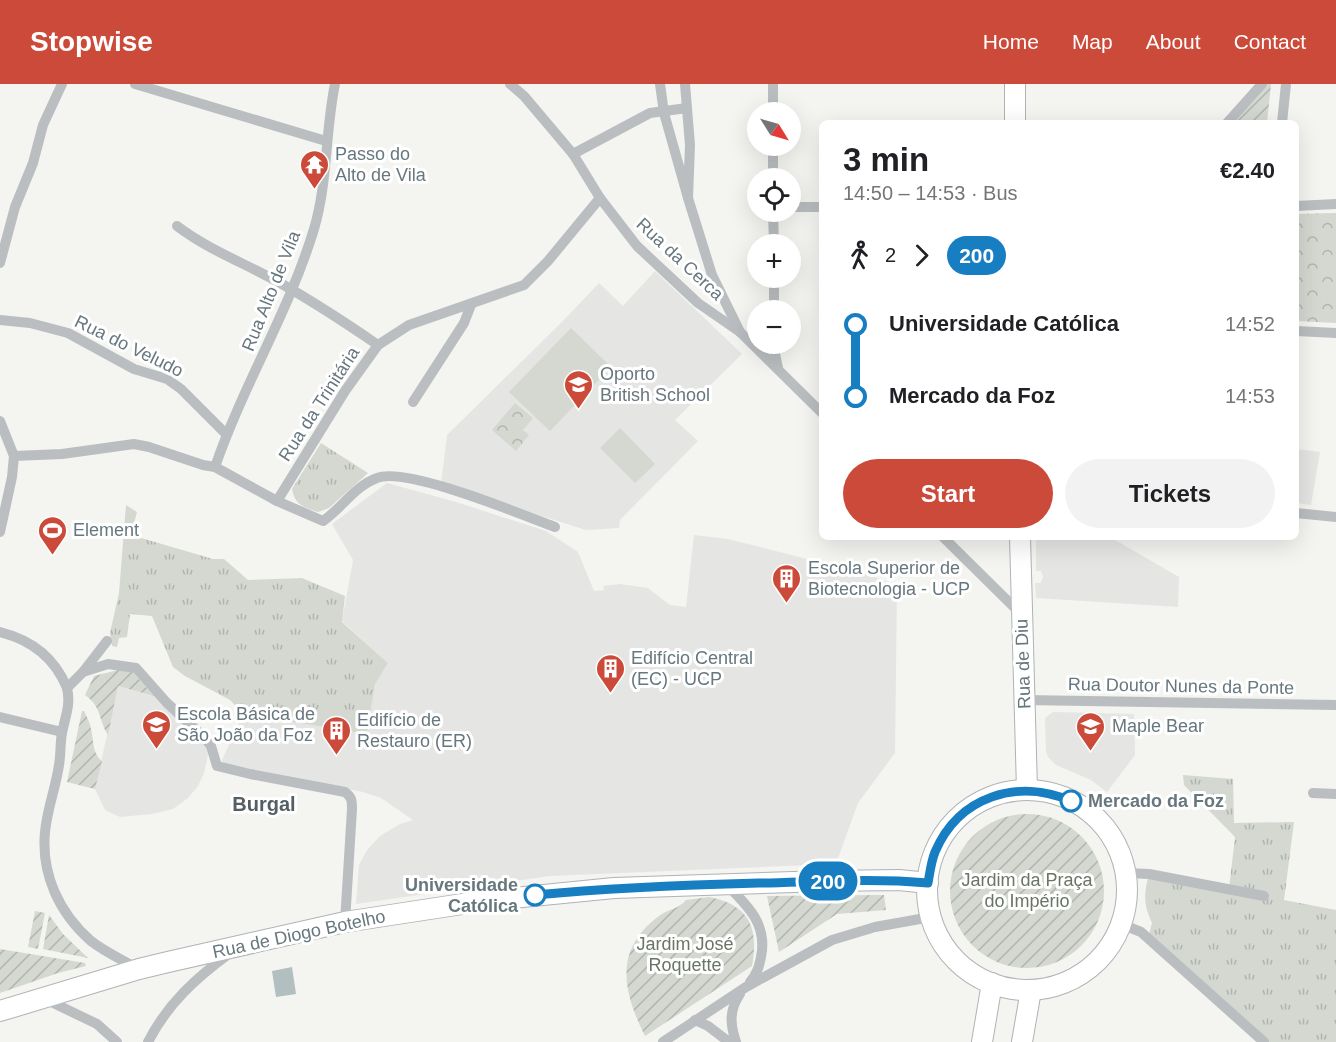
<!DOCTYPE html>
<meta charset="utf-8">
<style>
body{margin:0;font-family:Arial,sans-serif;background:#f2f2f2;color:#202124;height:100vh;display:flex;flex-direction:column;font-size:22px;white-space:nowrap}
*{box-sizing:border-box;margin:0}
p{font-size:20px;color:#757577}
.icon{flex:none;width:33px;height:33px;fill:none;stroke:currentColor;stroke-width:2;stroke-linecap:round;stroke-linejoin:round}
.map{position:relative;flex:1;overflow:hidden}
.details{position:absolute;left:819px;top:36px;width:480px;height:420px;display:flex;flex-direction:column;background:#fff;border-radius:9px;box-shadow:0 6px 24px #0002}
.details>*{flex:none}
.badge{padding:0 12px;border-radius:20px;font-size:21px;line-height:39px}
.needle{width:39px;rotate:127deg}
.tools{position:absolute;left:747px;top:18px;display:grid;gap:12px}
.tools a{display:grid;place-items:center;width:54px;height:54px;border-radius:50%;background:#fff;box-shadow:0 6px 24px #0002;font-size:30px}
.map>.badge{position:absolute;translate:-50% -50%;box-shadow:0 0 0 3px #fff}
.legs{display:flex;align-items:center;gap:9px;height:66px;padding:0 24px;font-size:20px}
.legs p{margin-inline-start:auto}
.headline{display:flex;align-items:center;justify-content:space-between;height:102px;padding:0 24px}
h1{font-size:33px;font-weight:700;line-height:45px}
.action{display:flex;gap:12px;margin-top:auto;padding:12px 24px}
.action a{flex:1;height:69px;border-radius:36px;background:#cc4a39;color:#fff;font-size:24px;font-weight:700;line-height:69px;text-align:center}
.action a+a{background:#f2f2f2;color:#202124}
ul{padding:0 24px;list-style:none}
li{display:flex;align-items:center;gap:21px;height:72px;font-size:22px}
li i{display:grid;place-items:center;width:9px;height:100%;margin:0 8px;background:currentColor}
li i::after{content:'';width:15px;height:15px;margin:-8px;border:4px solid;border-radius:50%;background:#fff}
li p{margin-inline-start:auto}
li:first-child i{background:linear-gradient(#0000 50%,currentColor 0)}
li:last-child i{background:linear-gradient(currentColor 50%,#0000 0)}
header{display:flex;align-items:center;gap:36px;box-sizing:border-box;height:84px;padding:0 30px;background:#cc4a39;color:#fff}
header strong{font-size:28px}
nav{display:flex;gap:33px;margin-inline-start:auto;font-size:21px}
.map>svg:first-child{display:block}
.built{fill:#e5e5e4}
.grass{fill:url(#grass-tufts)}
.park{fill:url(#park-crowns)}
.garden{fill:url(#garden-furrows)}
.pitch{fill:#d4d8d1}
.water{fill:#b2bfc1}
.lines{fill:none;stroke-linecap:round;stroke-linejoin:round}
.major-casing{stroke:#aeb3b5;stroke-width:22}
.minor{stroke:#babec0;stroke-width:10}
.major{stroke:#fff;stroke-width:20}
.line-1-casing{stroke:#fff;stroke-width:14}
.line-1{stroke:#187ec2;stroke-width:9}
.stop-1-dot{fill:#fff;stroke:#187ec2;stroke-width:3}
.labels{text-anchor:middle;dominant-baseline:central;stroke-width:6;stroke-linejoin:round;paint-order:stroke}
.poi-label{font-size:18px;fill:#67777e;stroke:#fff;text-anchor:start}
.street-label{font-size:18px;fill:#67777e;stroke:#fff}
.stop-label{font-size:18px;font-weight:bold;fill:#67777e;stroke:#fff;text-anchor:start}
.park-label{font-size:18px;fill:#6a7665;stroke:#fff}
.neighbourhood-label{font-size:20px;font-weight:bold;fill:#545f64;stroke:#fff}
</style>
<header>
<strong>Stopwise</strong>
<nav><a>Home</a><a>Map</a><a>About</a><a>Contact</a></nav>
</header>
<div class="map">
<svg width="1336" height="958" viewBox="0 0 1336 958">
<defs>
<pattern id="grass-tufts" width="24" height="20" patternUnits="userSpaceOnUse" patternTransform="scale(1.5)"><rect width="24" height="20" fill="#d4d8d1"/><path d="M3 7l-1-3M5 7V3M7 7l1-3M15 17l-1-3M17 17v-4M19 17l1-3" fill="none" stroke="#b0b4af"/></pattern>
<pattern id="park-crowns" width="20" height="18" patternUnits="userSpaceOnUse" patternTransform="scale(1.5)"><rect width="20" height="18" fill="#d4d8d1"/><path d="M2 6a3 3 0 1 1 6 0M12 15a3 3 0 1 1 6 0" fill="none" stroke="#b0b4af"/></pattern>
<pattern id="garden-furrows" width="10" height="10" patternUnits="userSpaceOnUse" patternTransform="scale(1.5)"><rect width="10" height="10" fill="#d4d8d1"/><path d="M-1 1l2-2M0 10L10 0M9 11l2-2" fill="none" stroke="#b0b4af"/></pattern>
</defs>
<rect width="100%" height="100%" fill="#f4f4f1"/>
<g class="built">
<polygon points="655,187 742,270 675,336 698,357 620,436 619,444 586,446 441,400 447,351 564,236 599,199 623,222"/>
<polygon points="1296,365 1320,368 1311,421 1296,419"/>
<polygon points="387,399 456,418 546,447 578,468 594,507 604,506 603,502 620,500 648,504 670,521 686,523 694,451 728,455 807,475 854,485 888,498 897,504 895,669 858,719 836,780 550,792 356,820 359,781 367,766 380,752 400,740 413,736 381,714 363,708 223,681 222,676 243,630 367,650 375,600 388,579 342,537 353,476 332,440"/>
<polygon points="1036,453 1110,453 1179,493 1178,523 1036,514 1035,499 1041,499 1043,493 1041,487 1036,487"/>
<polygon points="118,602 154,612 206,659 208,671 204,689 198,702 188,714 173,725 152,730 120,733 105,726 95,705"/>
<polygon points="1053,628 1134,630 1135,671 1107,708 1091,696 1056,681 1048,673 1046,667 1045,634"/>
</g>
<g class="grass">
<path d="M321,359L368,389L329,424L318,428C303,423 295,421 292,405Z"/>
<polygon points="126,421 137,428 131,451 213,475 224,475 248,496 302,494 345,512 342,538 388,579 375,600 367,650 243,630 230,616 185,592 173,583 152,532 130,530 127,553 119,554 117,563 112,562 110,549 119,509"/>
<path d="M1183,691L1233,695L1234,739L1294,738L1284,816L1336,826V958H1264L1148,854L1152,839C1143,819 1144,811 1149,790L1229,805L1235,753L1184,701Z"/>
</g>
<g class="park">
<polygon points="1336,129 1336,239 1296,237 1296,130"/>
<polygon points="515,319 533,334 523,346 529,351 516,367 492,346"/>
</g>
<g class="garden">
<polygon points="1262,0 1271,0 1267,39 1227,39"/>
<path d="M118,586H131L154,612L118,602L108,651C98,635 102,623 85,611L94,592Z"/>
<path d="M82,627H84C87,633 90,639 91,645C94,657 92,669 102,677L95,705L67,698Z"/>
<circle cx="1027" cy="807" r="77"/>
<polygon points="884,811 886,826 837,830 779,868 767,812"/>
<path d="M709,813C749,821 759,843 752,882L645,952C623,908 613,866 659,832C668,825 679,825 686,816Z"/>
<polygon points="35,827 45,829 38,865 28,863"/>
<polygon points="49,831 63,850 88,874 43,865"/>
<polygon points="0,865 85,879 86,882 58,889 0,909"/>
</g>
<g class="pitch">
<polygon points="571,244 611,283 550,347 509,308"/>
<polygon points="620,344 655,380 635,399 600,364"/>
</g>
<polygon class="water" points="292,883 296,910 276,913 272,887"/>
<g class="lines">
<defs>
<g id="major">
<polyline points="1015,0 1015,39"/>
<polyline points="1020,453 1027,706"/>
<circle cx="1027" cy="806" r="100"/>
<polyline points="0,927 139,885 168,878 345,838 482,817 614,804 825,797 899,796 928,799"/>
<polyline points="982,958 992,899"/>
<polyline points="1022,958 1031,906"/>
</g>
</defs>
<use href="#major" class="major-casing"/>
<g class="minor">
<polyline points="135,0 326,57"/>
<polyline points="510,0 524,12 573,70 600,114 637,162 698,219 740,248 822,329"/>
<polyline points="660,0 664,29 688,114 690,61 685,0"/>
<polyline points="773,0 773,28"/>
<polyline points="1227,39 1262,0"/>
<polyline points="1282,39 1286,0"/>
<polyline points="773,62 773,94"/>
<polyline points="573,70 650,29 687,24"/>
<polyline points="688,114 712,191 740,248"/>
<polyline points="1296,122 1336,120"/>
<polyline points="790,123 822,123"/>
<polyline points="773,128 774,160"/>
<path d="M177,142C206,164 239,177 271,194C308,214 343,237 378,261"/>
<polyline points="0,179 15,123 33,79 43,41 62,0"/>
<polyline points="774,194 774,226"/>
<polyline points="0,236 30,239 68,249 134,285 167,295 181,305 226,350"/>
<polyline points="1296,247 1336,249"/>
<polyline points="773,260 778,284"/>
<polyline points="413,318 464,239 471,221"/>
<polyline points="0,337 14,372 12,393 0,448"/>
<path d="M14,372L62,370L134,360L149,363L203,381L215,383L277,417L323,437C342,424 355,402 377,394C406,382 522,431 555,443"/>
<path d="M215,383C243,301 289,228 314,145C328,98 325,48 335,0"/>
<polyline points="277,417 345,307 378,261 409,241 524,201 548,177 600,114"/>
<polyline points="1296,429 1336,433"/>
<polyline points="943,453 1021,530"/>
<path d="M0,548C32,556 55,574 67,604"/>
<path d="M107,557L83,588L67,604C71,621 65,633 62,649C60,659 61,670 59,681C56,703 47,725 45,748C41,790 59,829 91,857C105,868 123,876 138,885"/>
<path d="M83,588L108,580L136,584L167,619L205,654L211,662L217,682L250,690L345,708C352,713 352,717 352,725L345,838"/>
<polyline points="1025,616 1336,621"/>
<polyline points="0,633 62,648"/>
<polyline points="1313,709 1336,710"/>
<polyline points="1126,789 1149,790 1264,812"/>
<path d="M726,800C747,821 768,840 761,873C759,883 757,890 750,898"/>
<polyline points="1121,840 1141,848 1264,958"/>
<polyline points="45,915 97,940 117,958"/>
<polyline points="695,936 708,942 729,958"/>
<path d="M148,958C168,919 196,894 230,869"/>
<polyline points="663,958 746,903 832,856 875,843 931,833"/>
<path d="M736,958C730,940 729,926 740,910"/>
</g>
<use href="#major" class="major"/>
</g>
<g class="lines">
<defs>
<path id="line-1" d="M535,811C610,804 684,801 759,799C815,798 872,794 928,799C930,788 931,778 935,768C959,712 1018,694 1071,717"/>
</defs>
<use href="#line-1" class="line-1-casing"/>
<use href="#line-1" class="line-1"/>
</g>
<defs>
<symbol id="temple-pin" viewBox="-11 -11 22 30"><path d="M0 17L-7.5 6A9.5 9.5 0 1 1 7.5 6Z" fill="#cc4a39" stroke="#fff"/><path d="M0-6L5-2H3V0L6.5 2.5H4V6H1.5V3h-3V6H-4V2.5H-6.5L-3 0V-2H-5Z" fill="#fff"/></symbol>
<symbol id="school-pin" viewBox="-11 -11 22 30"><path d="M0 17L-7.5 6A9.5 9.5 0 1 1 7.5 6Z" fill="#cc4a39" stroke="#fff"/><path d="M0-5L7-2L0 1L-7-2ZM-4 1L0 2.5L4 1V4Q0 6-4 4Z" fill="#fff"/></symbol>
<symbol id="stadium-pin" viewBox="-11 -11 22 30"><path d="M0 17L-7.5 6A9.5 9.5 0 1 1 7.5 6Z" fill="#cc4a39" stroke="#fff"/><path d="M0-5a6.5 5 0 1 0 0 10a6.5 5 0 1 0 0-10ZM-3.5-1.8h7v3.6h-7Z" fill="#fff"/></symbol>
<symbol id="building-pin" viewBox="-11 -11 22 30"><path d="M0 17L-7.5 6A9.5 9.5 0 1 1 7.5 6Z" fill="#cc4a39" stroke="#fff"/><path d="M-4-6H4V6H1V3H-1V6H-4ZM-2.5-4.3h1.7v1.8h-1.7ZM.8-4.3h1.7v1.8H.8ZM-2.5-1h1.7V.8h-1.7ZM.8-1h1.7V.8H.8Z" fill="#fff"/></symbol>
</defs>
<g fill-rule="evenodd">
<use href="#temple-pin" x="298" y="64" width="33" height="45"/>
<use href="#school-pin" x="562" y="284" width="33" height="45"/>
<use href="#stadium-pin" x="36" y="430" width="33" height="45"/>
<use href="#building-pin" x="770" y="478" width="33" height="45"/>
<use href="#building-pin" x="594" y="568" width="33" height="45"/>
<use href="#school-pin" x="140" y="624" width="33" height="45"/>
<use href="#school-pin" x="1074" y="626" width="33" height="45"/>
<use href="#building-pin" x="320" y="630" width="33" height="45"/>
</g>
<g class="stop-1-dot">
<circle cx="1071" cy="717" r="10"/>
<circle cx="535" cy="811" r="10"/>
</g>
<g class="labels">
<g class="poi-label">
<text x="335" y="70">Passo do<tspan x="335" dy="21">Alto de Vila</tspan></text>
<text x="600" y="290">Oporto<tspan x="600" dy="21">British School</tspan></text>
<text x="73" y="446">Element</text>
<text x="808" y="484">Escola Superior de<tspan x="808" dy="21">Biotecnologia - UCP</tspan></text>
<text x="631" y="574">Edifício Central<tspan x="631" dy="21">(EC) - UCP</tspan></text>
<text x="177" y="630">Escola Básica de<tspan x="177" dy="21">São João da Foz</tspan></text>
<text x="357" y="636">Edifício de<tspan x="357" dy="21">Restauro (ER)</tspan></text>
<text x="1112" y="642">Maple Bear</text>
</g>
<g class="street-label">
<text transform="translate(680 175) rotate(43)">Rua da Cerca</text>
<text transform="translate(271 207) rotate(-68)">Rua Alto de Vila</text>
<text transform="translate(129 262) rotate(26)">Rua do Veludo</text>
<text transform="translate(319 320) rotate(-57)">Rua da Trinitária</text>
<text transform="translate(1023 580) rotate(-92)">Rua de Diu</text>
<text transform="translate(1181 602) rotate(1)">Rua Doutor Nunes da Ponte</text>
<text transform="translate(299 850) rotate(-12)">Rua de Diogo Botelho</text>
</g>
<g class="stop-label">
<text x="1088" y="717">Mercado da Foz</text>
<text x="518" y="801" text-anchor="end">Universidade<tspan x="518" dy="21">Católica</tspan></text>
</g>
<g class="park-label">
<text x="1027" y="796">Jardim da Praça<tspan x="1027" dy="21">do Império</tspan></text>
<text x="685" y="860">Jardim José<tspan x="685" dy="21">Roquette</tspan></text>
</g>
<g class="neighbourhood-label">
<text x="264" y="720">Burgal</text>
</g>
</g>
</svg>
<div class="tools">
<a><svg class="needle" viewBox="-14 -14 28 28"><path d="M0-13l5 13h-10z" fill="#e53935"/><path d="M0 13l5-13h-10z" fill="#757577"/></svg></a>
<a><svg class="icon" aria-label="locate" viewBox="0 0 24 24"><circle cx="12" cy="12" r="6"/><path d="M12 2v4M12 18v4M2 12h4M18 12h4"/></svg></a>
<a>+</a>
<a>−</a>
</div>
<b class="badge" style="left:828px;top:797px;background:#187ec2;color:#fff">200</b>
<section class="details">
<div class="headline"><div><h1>3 min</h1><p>14:50 – 14:53 · Bus</p></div><b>€2.40</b></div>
<div class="legs"><svg class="icon" aria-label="walk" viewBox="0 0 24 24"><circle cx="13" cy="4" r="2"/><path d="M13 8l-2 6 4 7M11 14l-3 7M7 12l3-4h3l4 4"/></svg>2<svg class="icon" aria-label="forward" viewBox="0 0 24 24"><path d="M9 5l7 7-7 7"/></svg><b class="badge" style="background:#187ec2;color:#fff">200</b></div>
<ul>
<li><i style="color:#187ec2"></i><b>Universidade Católica</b><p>14:52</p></li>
<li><i style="color:#187ec2"></i><b>Mercado da Foz</b><p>14:53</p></li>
</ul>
<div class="action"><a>Start</a><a>Tickets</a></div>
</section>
</div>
